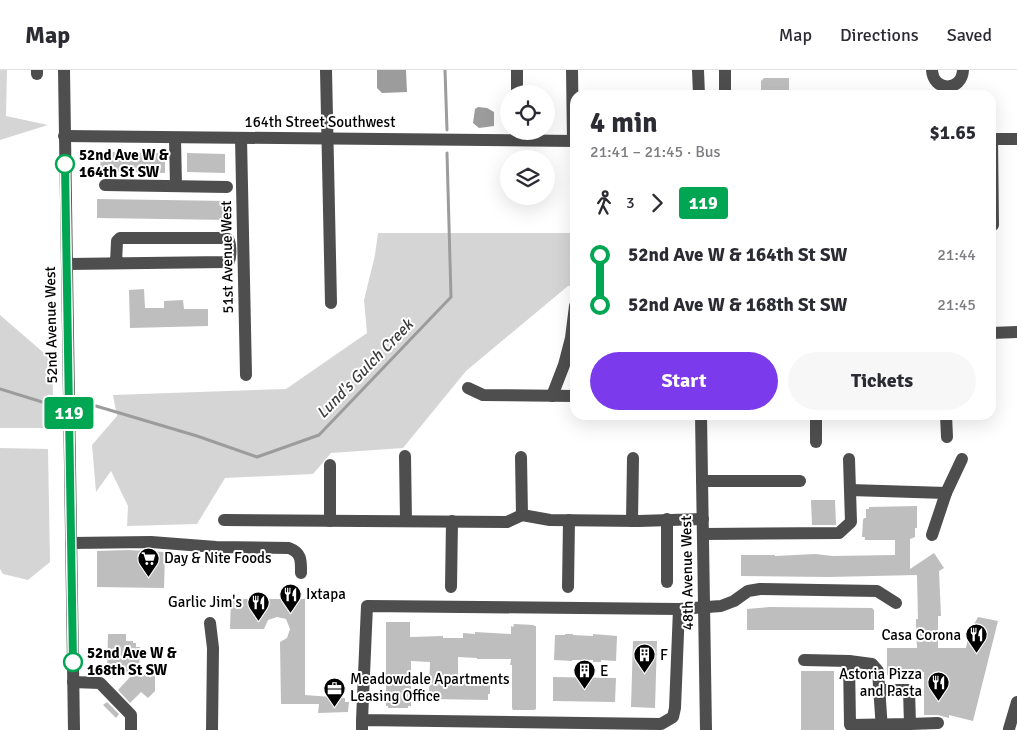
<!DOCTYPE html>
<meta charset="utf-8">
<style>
body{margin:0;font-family:Signika,sans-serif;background:#f7f7f7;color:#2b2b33;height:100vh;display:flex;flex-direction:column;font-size:19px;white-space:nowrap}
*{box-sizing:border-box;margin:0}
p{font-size:16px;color:#7c7c81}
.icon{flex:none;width:28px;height:28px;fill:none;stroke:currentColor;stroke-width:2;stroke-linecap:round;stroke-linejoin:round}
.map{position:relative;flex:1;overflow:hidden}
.details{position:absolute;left:570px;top:20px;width:426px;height:330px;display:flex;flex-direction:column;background:#fff;border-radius:15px;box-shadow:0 5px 20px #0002}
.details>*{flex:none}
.badge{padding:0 10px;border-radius:4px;font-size:18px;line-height:32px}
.controls{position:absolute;left:500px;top:15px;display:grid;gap:10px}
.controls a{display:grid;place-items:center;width:55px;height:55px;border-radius:50%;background:#fff;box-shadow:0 5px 20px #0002;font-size:25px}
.map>.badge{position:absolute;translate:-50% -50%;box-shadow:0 0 0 2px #fff}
.legs{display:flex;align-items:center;gap:8px;height:55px;padding:0 20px;font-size:16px}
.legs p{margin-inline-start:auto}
.summary{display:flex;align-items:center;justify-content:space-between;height:85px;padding:0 20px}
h1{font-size:28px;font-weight:700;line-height:38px}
.action{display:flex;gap:10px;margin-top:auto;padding:10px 20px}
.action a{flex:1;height:58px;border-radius:30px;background:#7c3aed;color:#fff;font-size:20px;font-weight:700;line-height:58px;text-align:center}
.action a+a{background:#f7f7f7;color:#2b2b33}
ul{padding:0 20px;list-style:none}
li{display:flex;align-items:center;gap:18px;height:50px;font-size:19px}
li i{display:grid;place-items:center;width:8px;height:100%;margin:0 6px;background:currentColor}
li i::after{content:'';width:12px;height:12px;margin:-6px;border:4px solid;border-radius:50%;background:#fff}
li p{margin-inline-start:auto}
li:first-child i{background:linear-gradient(#0000 50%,currentColor 0)}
li:last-child i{background:linear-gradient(currentColor 50%,#0000 0)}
header{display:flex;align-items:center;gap:30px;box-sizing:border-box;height:70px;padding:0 25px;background:#fff;border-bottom:1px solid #e1e1e2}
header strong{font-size:24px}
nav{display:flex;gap:28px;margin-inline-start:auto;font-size:18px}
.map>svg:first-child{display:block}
.green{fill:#d5d5d5}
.water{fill:#9c9c9c}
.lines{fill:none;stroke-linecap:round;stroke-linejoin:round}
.stream{stroke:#9c9c9c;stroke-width:3}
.building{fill:#bebebe}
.minor{stroke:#4e4e4e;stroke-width:12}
.line-1-casing{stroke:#fff;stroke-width:11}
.line-1{stroke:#00a651;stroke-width:8}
.stop-1-dot{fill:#fff;stroke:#00a651;stroke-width:2.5}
.labels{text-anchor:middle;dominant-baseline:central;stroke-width:4;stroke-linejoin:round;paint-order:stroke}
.street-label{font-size:15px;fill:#000;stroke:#fff}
.stop-label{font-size:15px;font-weight:bold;fill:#000;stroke:#fff;text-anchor:start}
.poi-label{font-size:15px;fill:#000;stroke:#fff;text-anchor:start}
.water-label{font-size:16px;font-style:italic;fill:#3d3d3d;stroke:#fff}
</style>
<header>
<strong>Map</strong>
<nav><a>Map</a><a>Directions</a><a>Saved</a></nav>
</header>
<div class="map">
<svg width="1017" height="660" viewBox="0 0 1017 660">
<rect width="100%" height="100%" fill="#fff"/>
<g class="green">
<polygon points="0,0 7,0 6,46 48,55 0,70"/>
<polygon points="378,163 575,163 575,215 568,216 466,301 403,378 331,383 313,404 225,408 197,454 127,456 128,436 111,401 96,422 92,375 117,346 113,325 286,319 367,263 364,230 375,185"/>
<polygon points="0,245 52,290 54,358 0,358"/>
<polygon points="0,378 48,379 50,492 28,510 3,504 0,499"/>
</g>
<g class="water">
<polygon points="377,0 406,0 407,22 382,23 377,18"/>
<polygon points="478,37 487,38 494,42 494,56 479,58 473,53 475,39"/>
<polygon points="335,613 345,614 345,623 325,623 326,614"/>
</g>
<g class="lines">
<g class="stream">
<polyline points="445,0 447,60"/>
<polyline points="0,319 52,335"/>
<polyline points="96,336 197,366 257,387 319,365 451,227 447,83"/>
</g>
</g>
<g class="building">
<polygon points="764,8 789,8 789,20 780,20 780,25 761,25 761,11"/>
<polygon points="101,82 165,83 165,103 100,101"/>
<polygon points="187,83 225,84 225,103 187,102"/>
<polygon points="97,129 229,131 229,150 97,148"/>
<polygon points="144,219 145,238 164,238 164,231 183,230 184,239 208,239 208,256 130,258 129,220"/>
<polygon points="811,430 835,430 836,455 812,455"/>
<polygon points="917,436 917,458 915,458 915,467 910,469 910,499 934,483 944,498 939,501 941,546 938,546 938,578 966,578 969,564 978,547 998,551 973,651 949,645 949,648 938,645 924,645 924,602 907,603 907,604 900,604 900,606 888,606 887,604 887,578 917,578 916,554 916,549 918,549 917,505 829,507 741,506 741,485 775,485 775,486 815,484 833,486 895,485 895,470 865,470 865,467 862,467 863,450 864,448 866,448 866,439 869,439 869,437"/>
<polygon points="128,480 165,482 164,518 97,517 97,481"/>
<polygon points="231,529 305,529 305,625 345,628 345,632 349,632 348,642 318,643 319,634 281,634 280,572 287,568 290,559 286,549 277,547 268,550 264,559 230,559"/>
<polygon points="769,537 872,538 874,540 874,560 747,560 747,539"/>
<polygon points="386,552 410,552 410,567 443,566 443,568 463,568 463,563 475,564 475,562 511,564 511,556 513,557 514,554 534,555 534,556 536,556 536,639 534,640 513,640 512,638 512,595 510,595 511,589 477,589 477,588 458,587 458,605 488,605 488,613 490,613 490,624 488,624 488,630 431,629 431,626 429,626 430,592 411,591 411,636 408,636 408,638 388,638 388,636 386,636"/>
<polygon points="108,564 126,564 126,571 133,571 133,573 136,573 136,577 140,577 139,603 107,602"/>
<polygon points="565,564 573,564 573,565 593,566 593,564 617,566 616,591 601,590 601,592 593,592 593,590 572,590 572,591 554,590 555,565 565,565"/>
<polygon points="633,571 657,571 655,638 631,637"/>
<rect x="801" y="601" width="33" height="59"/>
<polygon points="134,603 155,604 155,621 148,628 141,622 130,633 118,620"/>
<polygon points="553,607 616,608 615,632 553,631"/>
<polygon points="107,632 119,644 116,648 103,635"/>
</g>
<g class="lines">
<g class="minor">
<polyline points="64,0 74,660"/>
<polyline points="326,0 331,233"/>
<polyline points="517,0 517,24"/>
<polyline points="572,0 573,71"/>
<polyline points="698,0 699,25"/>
<polyline points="725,0 725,25"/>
<path d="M932,0C933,22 962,22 963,0"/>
<polyline points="37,4 37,0"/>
<polyline points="64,66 575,71"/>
<polyline points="175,68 176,116"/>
<polyline points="241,68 246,305"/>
<polyline points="991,69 1017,69"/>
<polyline points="992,69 993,155"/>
<polyline points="105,115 227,117"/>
<path d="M67,194L225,192L229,191C231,185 231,174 228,169L224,168H120L117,171L116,193"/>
<polyline points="991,263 1017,262"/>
<polyline points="468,318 483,325 575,326"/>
<polyline points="552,326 564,295 571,268 575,236"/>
<polyline points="701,345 706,660"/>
<polyline points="946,345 947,367"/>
<polyline points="816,372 816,345"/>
<polyline points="405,386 406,451"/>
<polyline points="521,387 522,445"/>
<polyline points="702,411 800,411"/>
<polyline points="850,420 946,423 962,389"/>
<polyline points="224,450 507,452 522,445 550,450 639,451 703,449"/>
<polyline points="330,451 330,395"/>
<polyline points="632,451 633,388"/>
<polyline points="703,464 839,463 851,452 849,389"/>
<polyline points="932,465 946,423"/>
<path d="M71,473L151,472L216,477L289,478C302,483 301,491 301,503"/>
<polyline points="667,512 667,449"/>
<polyline points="451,517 452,451"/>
<polyline points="568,517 569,450"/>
<polyline points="679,539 721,536 734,531 748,521 760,519 877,521 896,533"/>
<polyline points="210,553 213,578 212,660"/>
<polyline points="804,590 849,591 872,594 878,601 882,660"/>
<polyline points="849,591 850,655 910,654 909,620 879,620"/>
<polyline points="73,612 100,613 131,645 131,660"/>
<polyline points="910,654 938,653"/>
<polyline points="1009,659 1017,632"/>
<polyline points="362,660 362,650 367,536 679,539 675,638 673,647 661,654 362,650"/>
</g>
</g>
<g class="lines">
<defs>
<polyline id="line-1" points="65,94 73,592"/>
</defs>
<use href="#line-1" class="line-1-casing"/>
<use href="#line-1" class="line-1"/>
</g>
<defs>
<symbol id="supermarket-pin" viewBox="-11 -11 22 30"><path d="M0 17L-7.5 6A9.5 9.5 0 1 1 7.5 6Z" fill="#000" stroke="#fff"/><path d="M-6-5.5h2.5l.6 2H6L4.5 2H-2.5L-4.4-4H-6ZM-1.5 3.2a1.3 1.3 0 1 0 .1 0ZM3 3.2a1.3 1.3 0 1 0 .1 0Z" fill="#fff"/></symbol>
<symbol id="restaurant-pin" viewBox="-11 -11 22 30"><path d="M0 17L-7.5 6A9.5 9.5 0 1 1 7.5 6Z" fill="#000" stroke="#fff"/><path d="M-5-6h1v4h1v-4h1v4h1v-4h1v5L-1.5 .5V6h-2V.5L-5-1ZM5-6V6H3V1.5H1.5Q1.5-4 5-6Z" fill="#fff"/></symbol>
<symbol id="building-pin" viewBox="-11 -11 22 30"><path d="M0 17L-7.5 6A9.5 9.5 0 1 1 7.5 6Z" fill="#000" stroke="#fff"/><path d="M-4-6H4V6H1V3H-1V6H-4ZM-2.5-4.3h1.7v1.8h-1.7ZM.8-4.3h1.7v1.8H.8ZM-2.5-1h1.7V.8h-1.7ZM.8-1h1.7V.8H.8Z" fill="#fff"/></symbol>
<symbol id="office-pin" viewBox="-11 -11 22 30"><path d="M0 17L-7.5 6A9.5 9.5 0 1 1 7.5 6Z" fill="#000" stroke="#fff"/><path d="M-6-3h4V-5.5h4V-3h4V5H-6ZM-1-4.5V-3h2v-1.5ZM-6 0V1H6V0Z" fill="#fff"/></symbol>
</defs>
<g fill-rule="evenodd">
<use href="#supermarket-pin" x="136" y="476" width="25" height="34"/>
<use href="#restaurant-pin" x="278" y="512" width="25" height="34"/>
<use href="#restaurant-pin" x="246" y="520" width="25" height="34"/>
<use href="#restaurant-pin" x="964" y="552" width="25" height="34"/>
<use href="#building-pin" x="632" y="572" width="25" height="34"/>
<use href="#building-pin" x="572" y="588" width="25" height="34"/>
<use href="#restaurant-pin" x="926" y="600" width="25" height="34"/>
<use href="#office-pin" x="322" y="606" width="25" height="34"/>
</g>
<g class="stop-1-dot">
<circle cx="65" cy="94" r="9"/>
<circle cx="73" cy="592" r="9"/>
</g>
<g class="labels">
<g class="street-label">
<text x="320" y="52">164th Street Southwest</text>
<text transform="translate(227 187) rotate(-91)">51st Avenue West</text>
<text transform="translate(51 255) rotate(-91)">52nd Avenue West</text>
<text transform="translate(687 503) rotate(-91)">48th Avenue West</text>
</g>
<g class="stop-label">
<text x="79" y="85">52nd Ave W &amp;<tspan x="79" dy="17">164th St SW</tspan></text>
<text x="87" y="583">52nd Ave W &amp;<tspan x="87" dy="17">168th St SW</tspan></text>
</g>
<g class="poi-label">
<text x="164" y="488">Day &amp; Nite Foods</text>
<text x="306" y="524">Ixtapa</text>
<text x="242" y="532" text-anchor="end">Garlic Jim's</text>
<text x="961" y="565" text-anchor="end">Casa Corona</text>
<text x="660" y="585">F</text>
<text x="600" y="601">E</text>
<text x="922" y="604" text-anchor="end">Astoria Pizza<tspan x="922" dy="17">and Pasta</tspan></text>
<text x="350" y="609">Meadowdale Apartments<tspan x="350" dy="17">Leasing Office</tspan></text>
</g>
<g class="water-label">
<text transform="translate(365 299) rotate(-46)">Lund's Gulch Creek</text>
</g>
</g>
</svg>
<div class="controls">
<a><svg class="icon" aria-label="locate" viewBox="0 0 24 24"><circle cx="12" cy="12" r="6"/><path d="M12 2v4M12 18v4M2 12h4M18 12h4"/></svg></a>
<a><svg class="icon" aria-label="layers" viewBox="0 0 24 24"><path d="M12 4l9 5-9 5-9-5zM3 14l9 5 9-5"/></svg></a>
</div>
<b class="badge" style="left:69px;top:343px;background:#00a651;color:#fff">119</b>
<section class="details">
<div class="summary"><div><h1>4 min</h1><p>21:41 – 21:45 · Bus</p></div><b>$1.65</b></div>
<div class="legs"><svg class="icon" aria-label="walk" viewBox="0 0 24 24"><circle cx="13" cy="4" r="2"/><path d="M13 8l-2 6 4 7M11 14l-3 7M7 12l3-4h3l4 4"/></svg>3<svg class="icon" aria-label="forward" viewBox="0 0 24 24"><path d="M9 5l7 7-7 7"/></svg><b class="badge" style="background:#00a651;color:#fff">119</b></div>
<ul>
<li><i style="color:#00a651"></i><b>52nd Ave W &amp; 164th St SW</b><p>21:44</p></li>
<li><i style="color:#00a651"></i><b>52nd Ave W &amp; 168th St SW</b><p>21:45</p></li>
</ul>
<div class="action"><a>Start</a><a>Tickets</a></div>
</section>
</div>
